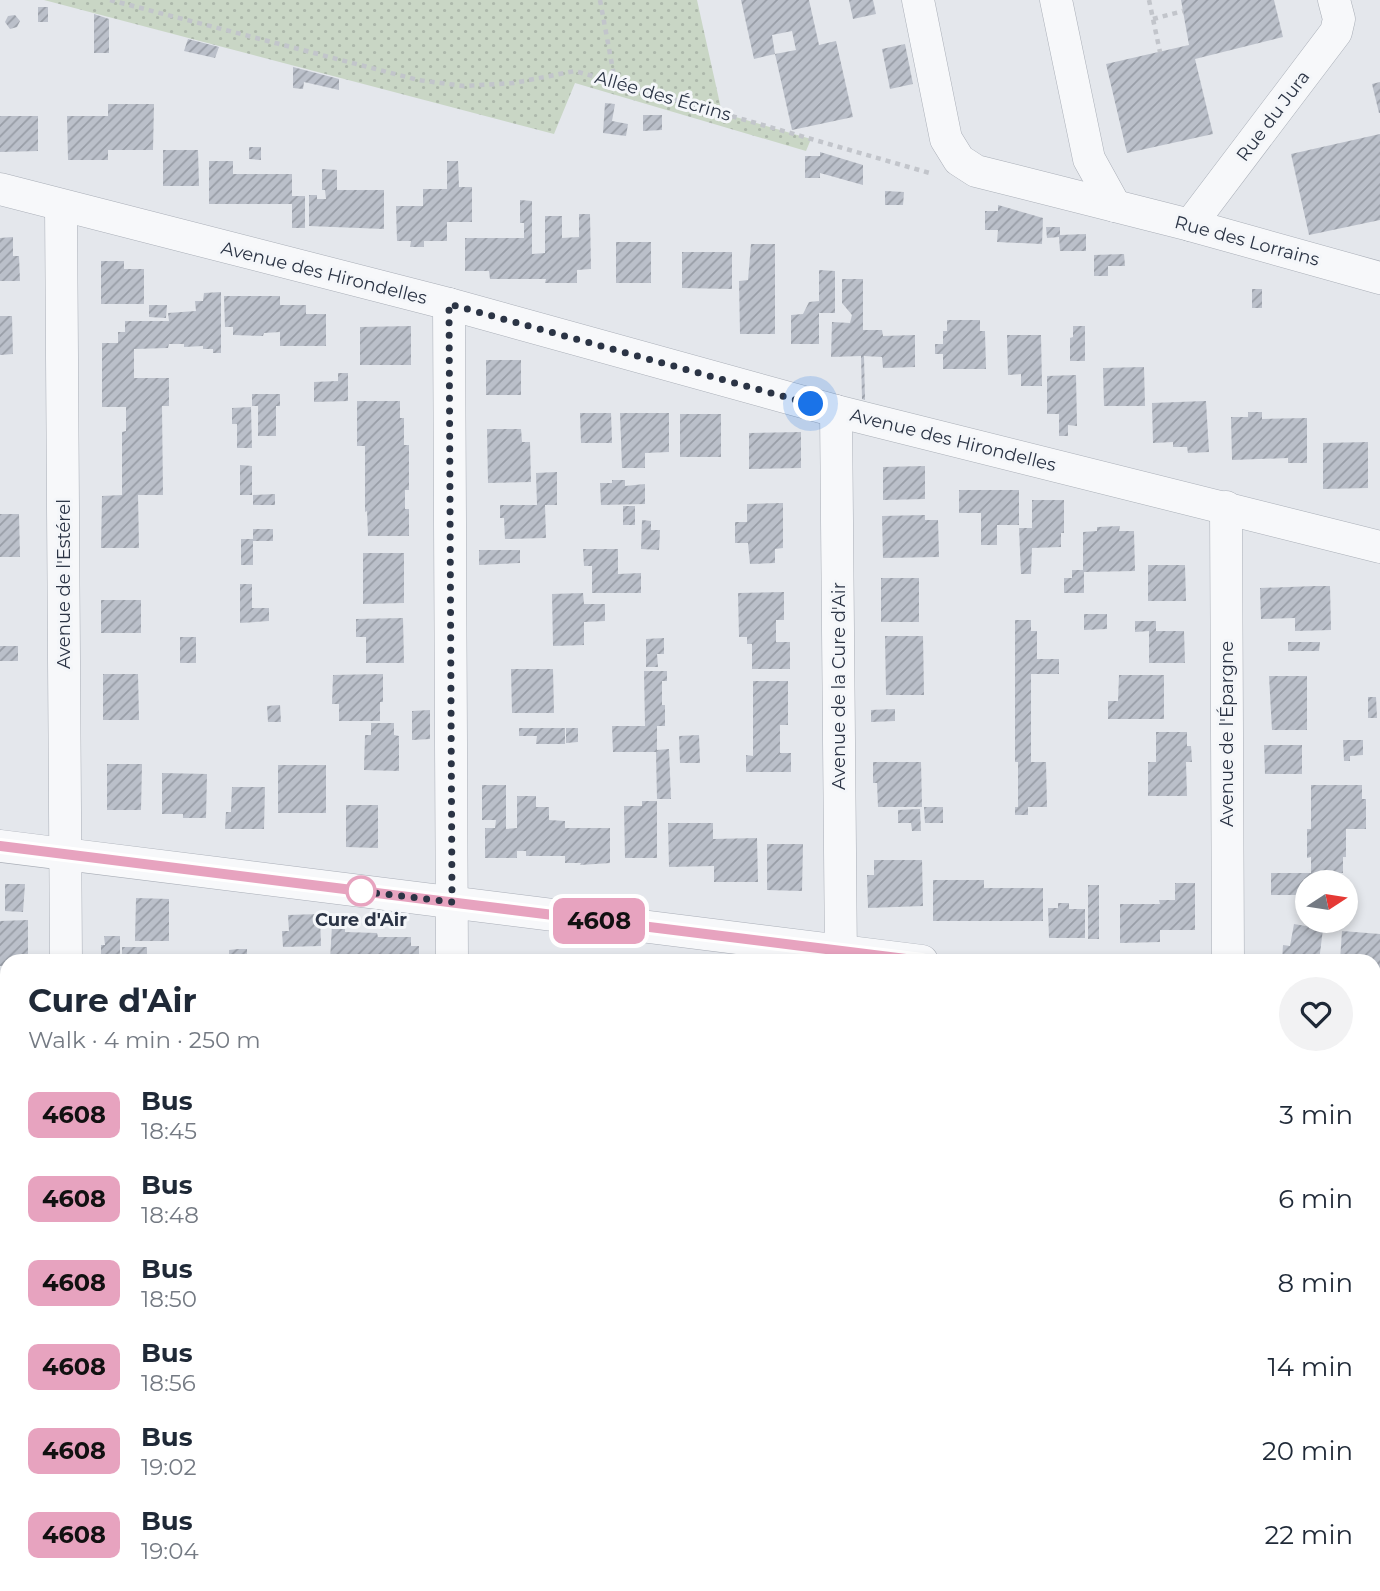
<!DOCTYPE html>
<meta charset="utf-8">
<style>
body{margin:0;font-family:Montserrat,sans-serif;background:#f2f2f3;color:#1f2937;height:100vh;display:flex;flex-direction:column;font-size:26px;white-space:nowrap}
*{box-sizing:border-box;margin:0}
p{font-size:23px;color:#747a83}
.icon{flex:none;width:38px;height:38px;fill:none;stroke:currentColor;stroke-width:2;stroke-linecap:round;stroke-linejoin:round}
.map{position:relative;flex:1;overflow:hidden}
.drawer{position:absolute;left:0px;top:954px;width:1381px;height:639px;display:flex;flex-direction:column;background:#fff;border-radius:21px 21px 0 0;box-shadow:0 4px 10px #0003}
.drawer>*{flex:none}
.badge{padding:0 14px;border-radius:10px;font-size:24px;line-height:46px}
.needle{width:46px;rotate:78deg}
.tools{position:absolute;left:1295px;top:870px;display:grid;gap:14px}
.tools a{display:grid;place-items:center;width:63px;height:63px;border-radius:50%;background:#fff;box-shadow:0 4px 10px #0003;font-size:35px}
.you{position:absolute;width:35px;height:35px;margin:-18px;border:5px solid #fff;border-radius:50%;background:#1a73e8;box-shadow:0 0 0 10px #1a73e833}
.map>.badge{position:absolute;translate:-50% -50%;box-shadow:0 0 0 4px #fff}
.round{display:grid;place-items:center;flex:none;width:74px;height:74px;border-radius:37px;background:#f2f2f3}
.summary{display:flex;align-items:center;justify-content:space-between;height:119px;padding:0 28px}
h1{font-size:33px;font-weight:700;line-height:52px}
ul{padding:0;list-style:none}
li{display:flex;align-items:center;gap:21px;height:84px;padding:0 28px}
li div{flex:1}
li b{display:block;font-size:26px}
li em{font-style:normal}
li .badge{min-width:77px;font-weight:700;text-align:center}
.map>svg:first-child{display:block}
.grass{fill:url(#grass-dots)}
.building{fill:url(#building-hatch);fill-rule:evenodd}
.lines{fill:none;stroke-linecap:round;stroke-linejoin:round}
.service-casing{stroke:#a9aeb7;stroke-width:18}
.minor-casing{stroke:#a9aeb7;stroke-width:33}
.path{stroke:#c2c5cb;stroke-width:4.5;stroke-dasharray:5 5;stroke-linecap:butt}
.service{stroke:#f7f8fa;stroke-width:16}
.minor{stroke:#f7f8fa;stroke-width:32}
.line-casing{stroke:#fff;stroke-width:16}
.line{stroke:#e7a3bf;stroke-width:10}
.walk{stroke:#2b3445;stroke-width:7;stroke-dasharray:0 12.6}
.stop-dot{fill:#fff;stroke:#e7a3bf;stroke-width:3.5}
.labels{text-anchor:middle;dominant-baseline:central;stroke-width:6;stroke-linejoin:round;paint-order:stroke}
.street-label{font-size:18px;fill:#2b3445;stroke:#f4f6f9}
.stop-label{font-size:18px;font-weight:bold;fill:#2b3445;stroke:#f4f6f9}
</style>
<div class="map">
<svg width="1380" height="1591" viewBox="0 0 1380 1591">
<defs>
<pattern id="grass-dots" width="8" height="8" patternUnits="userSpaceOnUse" patternTransform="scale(1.75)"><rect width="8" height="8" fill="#c9d6c5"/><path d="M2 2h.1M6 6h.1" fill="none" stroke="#adb8ab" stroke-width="1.8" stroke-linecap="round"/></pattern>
<pattern id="building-hatch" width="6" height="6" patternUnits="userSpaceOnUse" patternTransform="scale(1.75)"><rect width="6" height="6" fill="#bbc0ca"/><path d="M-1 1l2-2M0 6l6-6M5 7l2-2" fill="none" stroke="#989da6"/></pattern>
</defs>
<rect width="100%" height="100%" fill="#e4e7ec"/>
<polygon class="grass" points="44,0 697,0 722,113 811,139 806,151 575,83 554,134"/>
<g class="building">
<path d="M741,0H809L819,45L836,41L853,117L792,130L775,54L754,59ZM792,31L796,50L775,54L772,35Z"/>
<polygon points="849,0 873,0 876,14 853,19"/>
<polygon points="1181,0 1274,0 1283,37 1195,59 1213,134 1127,153 1106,64 1189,45"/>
<rect x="38" y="7" width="10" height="15"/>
<polygon points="94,14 109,19 109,53 94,53"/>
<polygon points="15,15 20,21 17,27 10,29 5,22 8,16"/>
<polygon points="188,39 219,47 215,58 184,51"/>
<polygon points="905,44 913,84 890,89 882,49"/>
<polygon points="293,67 339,79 339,90 304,82 303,89 293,88"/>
<polygon points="1380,82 1380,113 1379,113 1372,84"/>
<polygon points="605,103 615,104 612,121 628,124 626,136 603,133"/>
<polygon points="108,104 154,104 153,150 108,150 108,160 68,160 67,116 108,116"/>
<polygon points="643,115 662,115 662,130 643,131"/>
<polygon points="0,116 38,116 38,151 0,152"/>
<polygon points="1380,134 1380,220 1309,235 1291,154"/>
<polygon points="249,147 261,147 261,160 249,159"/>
<polygon points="163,150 198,150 199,186 163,186"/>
<polygon points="820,152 863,165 863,185 820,173 820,178 805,178 805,156 820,156"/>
<polygon points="209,161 233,161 233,174 292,174 292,196 305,196 305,228 292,228 292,204 209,204"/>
<polygon points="447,161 458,161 459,187 472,187 472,222 447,222 447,241 424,241 424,247 410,247 411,241 397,241 396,206 423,206 423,189 447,189"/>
<polygon points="322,169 337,170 337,190 384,190 384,229 309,226 309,195 317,195 317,199 326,199 325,190 322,190"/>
<polygon points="885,191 904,192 903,205 885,205"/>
<polygon points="520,200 532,201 532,254 545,253 545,216 562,216 562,238 579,237 579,214 590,214 591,269 577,270 577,283 545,283 546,279 490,279 489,271 465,271 465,238 524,238 524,223 520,223"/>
<polygon points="998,205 1043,218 1042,244 997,242 998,230 985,230 985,211 998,211"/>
<polygon points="1046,227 1060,227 1060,235 1086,234 1086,251 1060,251 1059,237 1047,238"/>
<polygon points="13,237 13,256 19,256 20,281 0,281 0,238"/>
<rect x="616" y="242" width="35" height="41"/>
<polygon points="751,244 775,244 775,334 740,334 739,281 748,280"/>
<polygon points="682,252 732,252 732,289 682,288"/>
<polygon points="1124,254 1125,266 1108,266 1108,276 1094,276 1094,255"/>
<polygon points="101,261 124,261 124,269 144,269 144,304 101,304"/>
<polygon points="819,270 835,271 835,313 819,313 819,344 791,344 791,315 803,314 809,302 819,301"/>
<polygon points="842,279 863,279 863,330 882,330 883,336 915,335 915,367 883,368 882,357 864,356 865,400 862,399 861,356 831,357 832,322 850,323 852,315 842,303"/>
<rect x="1252" y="289" width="10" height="19"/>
<polygon points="221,292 221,353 213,353 213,349 203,349 203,346 184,347 184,344 169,344 168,348 134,349 134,378 169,378 169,406 162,406 163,495 138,495 139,548 101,548 102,496 122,495 122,432 126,431 126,407 102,407 102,343 118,343 118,332 125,332 125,321 169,321 168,313 196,311 195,301 203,301 204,293"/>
<polygon points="224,296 280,296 280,305 306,305 306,314 326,314 326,346 280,346 280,332 264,333 263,336 233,335 233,327 225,327"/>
<polygon points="149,305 167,305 166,318 149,317"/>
<polygon points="0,316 12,316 13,354 0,355"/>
<polygon points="947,320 980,320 980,331 985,331 986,369 943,369 943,354 935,354 935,344 943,344 943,331 947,331"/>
<polygon points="411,326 411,365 360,365 360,327"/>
<polygon points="1073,326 1085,326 1085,361 1070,361 1070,338 1073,337"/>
<polygon points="1007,335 1041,335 1042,386 1021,386 1021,374 1008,375"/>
<rect x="486" y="360" width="35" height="35"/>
<polygon points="1144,367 1145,406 1104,406 1103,368"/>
<polygon points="338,373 348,373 348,401 314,402 314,382 338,381"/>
<polygon points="1076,375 1077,426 1068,425 1068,436 1059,436 1059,414 1047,414 1047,376"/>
<polygon points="252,394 280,394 280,406 276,406 276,436 258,436 258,406 252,406"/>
<polygon points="357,401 400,401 400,418 404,418 404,445 409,445 409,490 405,490 405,509 409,509 409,536 368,536 367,511 365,512 365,446 357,446"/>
<polygon points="1206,401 1209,452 1188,453 1187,447 1173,447 1173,442 1153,443 1152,403"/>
<polygon points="251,407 252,448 237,448 237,424 232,424 232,408"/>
<polygon points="1248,412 1262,412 1262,419 1307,418 1307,463 1288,463 1288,458 1232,460 1231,417 1248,417"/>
<polygon points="580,413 611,413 612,443 581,443"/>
<polygon points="620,413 669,413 669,452 645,453 645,468 622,468"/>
<rect x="680" y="414" width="41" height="43"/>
<polygon points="487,429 521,429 522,442 530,442 531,482 488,483"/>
<polygon points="801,432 801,468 749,469 749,433"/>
<polygon points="1368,442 1368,488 1323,489 1323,443"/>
<polygon points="240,465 252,466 252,495 240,495"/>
<polygon points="925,466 925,499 883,500 883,467"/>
<polygon points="557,472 557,505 545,505 546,538 505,539 504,518 500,518 500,505 537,505 536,473"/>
<polygon points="612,480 625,480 625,486 645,484 645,504 601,505 600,483 612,483"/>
<polygon points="959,490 1019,490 1019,525 997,525 997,545 981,545 981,513 959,513"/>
<polygon points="275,494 275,505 253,505 253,495"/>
<polygon points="1032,500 1064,500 1064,533 1061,533 1061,547 1032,548 1031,574 1021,574 1019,528 1032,528"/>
<polygon points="783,503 783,548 775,549 775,563 750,564 748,543 735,543 735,522 747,522 747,504"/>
<rect x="623" y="506" width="12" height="19"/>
<polygon points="0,514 19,514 20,557 0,557"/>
<polygon points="925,515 925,520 938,520 939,557 883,558 882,516"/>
<polygon points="642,520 651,521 651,530 660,530 659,550 641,549"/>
<polygon points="1120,526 1119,531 1134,531 1135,571 1084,572 1084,593 1064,593 1064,578 1072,578 1072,570 1083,570 1083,532 1097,531 1097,527"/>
<rect x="253" y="529" width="20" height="12"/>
<rect x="241" y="539" width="12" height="26"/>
<polygon points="583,549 618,549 618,574 641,573 641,593 592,593 592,566 584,566"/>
<polygon points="479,550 520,550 520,563 479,565"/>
<polygon points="363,553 404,553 404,603 363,604"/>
<polygon points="1148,565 1185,565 1186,601 1148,601"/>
<rect x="881" y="578" width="38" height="44"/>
<polygon points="240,584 252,584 252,608 269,608 269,621 240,623"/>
<polygon points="1315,586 1330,586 1331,630 1295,631 1295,618 1261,619 1260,588"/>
<polygon points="784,592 784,620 776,620 776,642 790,642 790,669 752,669 752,644 747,644 747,637 739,637 738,593"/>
<polygon points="583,593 584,604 605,604 605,621 584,622 584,645 553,646 552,594"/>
<rect x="101" y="600" width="40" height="33"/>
<polygon points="1084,614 1107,614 1107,629 1084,630"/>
<polygon points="403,618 404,663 366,663 366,637 356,637 356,619"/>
<polygon points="1015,620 1031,620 1031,631 1037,631 1037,659 1059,659 1059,674 1031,674 1031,762 1046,762 1047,807 1028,807 1028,815 1015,815 1015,807 1018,807 1018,762 1015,762"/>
<polygon points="1135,621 1156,621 1156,631 1184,631 1185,663 1149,663 1149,631 1135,632"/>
<polygon points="885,636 923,636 924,695 886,695"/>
<rect x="180" y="637" width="16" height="26"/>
<polygon points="664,638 664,654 657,654 658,667 646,667 646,639"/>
<polygon points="1288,642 1320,642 1319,651 1288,651"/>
<rect x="0" y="646" width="18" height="15"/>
<polygon points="511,669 553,669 554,713 512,713"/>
<polygon points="644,671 667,671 667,681 662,681 662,705 665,705 665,726 657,726 657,750 669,749 671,799 657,799 656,752 613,752 612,726 645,726"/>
<polygon points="103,674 138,674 139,720 103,720"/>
<polygon points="383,674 383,702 380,702 380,721 339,721 339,704 332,704 333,675"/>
<polygon points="1119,675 1164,675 1164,719 1108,719 1108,701 1118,701"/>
<polygon points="1269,676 1307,676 1307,730 1272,730"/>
<polygon points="753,681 788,681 788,725 780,725 780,753 791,753 791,772 746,772 746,755 753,756"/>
<polygon points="1368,697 1376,697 1377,718 1368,718"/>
<polygon points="280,705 281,722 268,722 267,706"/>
<polygon points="895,709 895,721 871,722 871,710"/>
<polygon points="430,710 430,739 412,740 412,711"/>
<polygon points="371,723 394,723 394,735 399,736 399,771 364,770 365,735 371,735"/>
<polygon points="519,728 565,728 565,744 536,744 537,736 519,736"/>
<polygon points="566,728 578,728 578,742 566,743"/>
<polygon points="1156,732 1187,732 1187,746 1191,746 1192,762 1186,762 1187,796 1148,796 1148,762 1156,762"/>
<polygon points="699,735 700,763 680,763 679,736"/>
<polygon points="1343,740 1363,740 1363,755 1350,756 1350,761 1344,761"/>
<polygon points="1264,745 1302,745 1302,774 1265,774"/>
<polygon points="873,762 921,762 922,807 878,807 877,783 873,783"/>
<polygon points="107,764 142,764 141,810 107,810"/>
<rect x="278" y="765" width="48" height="48"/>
<polygon points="162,773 207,774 206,818 183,818 183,814 162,814"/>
<polygon points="482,785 506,785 506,829 517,828 517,796 536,796 536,807 549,807 549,820 565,821 565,828 610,828 610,863 580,865 581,863 565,863 565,856 526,856 526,851 517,851 517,858 485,858 485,828 495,828 496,820 482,820"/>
<polygon points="1311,785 1362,785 1362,799 1366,799 1366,829 1346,829 1346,857 1343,857 1343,873 1330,873 1330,882 1307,882 1307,895 1271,895 1271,873 1311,873 1311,857 1307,858 1307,829 1311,829"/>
<polygon points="232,787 265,787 264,829 225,829 226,812 231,812"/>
<polygon points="642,801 657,801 657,858 625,858 624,806 642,806"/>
<polygon points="346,805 378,805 378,848 346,847"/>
<polygon points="924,807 943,807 943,823 925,823"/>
<polygon points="920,809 921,831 912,831 911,823 898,823 898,810"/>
<polygon points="668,823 713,823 713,839 757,838 758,882 714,882 714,866 669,867"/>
<polygon points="767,844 803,844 802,891 767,890"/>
<polygon points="874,860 922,860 923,906 868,908 867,875 874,875"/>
<polygon points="933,880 984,880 984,888 1043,888 1043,921 933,921"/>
<polygon points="1175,883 1195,883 1195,930 1160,930 1160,942 1120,943 1120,904 1160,904 1159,900 1175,900"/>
<polygon points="5,884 25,884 23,912 5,911"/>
<rect x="1088" y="885" width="11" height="54"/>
<polygon points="136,898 169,899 169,941 135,941"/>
<polygon points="1058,903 1069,903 1069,909 1085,909 1085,938 1049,938 1048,908 1058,908"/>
<polygon points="320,914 321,946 283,947 282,931 289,931 288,915"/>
<polygon points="28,920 28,961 7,961 7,966 0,966 0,921"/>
<polygon points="1294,924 1323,929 1319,961 1282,961 1283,945 1290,946"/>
<polygon points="332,925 345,925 345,932 377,933 378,937 411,937 411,946 419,946 419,961 330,961"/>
<polygon points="1342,931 1380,934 1380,969 1374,969 1374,961 1340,961"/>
<polygon points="104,936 120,936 120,961 101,961 101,945 105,945"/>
<rect x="122" y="947" width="25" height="14"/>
<polygon points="238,949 247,949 247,961 229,961 229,950"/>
<polygon points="564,956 564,961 523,961 522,957"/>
<polygon points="0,1014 7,1014 7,1046 0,1047"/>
<polygon points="1380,1067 1380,1108 1374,1109 1374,1068"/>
<polygon points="0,1127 4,1127 4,1139 7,1139 7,1179 0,1179"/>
<polygon points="0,1198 7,1198 7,1238 0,1239"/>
<rect x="1374" y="1264" width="6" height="27"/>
<polygon points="7,1276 7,1341 0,1341 0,1277"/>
<rect x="1374" y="1388" width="6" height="34"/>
<rect x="0" y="1391" width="7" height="29"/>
<rect x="0" y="1517" width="3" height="50"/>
<polygon points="1374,1517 1380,1517 1380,1591 1323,1591 1323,1586 1374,1586"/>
<rect x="378" y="1586" width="36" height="5"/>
<rect x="688" y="1586" width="49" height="5"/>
</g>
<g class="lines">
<defs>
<polyline id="service" points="1304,1586 1304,1591"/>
<g id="minor">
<polyline points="918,0 946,139 959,160 976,171 1190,225 1380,278"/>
<polyline points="1056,0 1089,159 1115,206"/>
<polyline points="0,189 449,304 836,411 1380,547"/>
<polyline points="61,206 66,961"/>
<polyline points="1190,225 1336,32 1339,19 1334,0"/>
<polyline points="449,304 452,961"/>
<polyline points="836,411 841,961"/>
<polyline points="1226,507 1228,961"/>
<polyline points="0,846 922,961"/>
<polyline points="1374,1016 1380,1016"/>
<polyline points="1374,1473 1380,1474"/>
<polyline points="0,1480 7,1480"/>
<polyline points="68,1586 68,1591"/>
<polyline points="456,1586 456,1591"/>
<polyline points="845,1586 845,1591"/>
<polyline points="1232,1586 1232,1591"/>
</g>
</defs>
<use href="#service" class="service-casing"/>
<use href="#minor" class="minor-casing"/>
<g class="path">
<polyline points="110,0 418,80 464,86 514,83 575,71 933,174"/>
<polyline points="600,0 615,81"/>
<polyline points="1149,0 1160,52"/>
<polyline points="1153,19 1183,11"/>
</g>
<use href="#service" class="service"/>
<use href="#minor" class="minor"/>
</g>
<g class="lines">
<defs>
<polyline id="line" points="0,846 922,961"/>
</defs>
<use href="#line" class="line-casing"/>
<use href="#line" class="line"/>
<polyline class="walk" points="361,891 350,890 452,902 449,304 811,404"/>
</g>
<circle class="stop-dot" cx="361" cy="891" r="14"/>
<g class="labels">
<g class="street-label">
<text transform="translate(663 96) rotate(16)">Allée des Écrins</text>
<text transform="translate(1273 116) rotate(-53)">Rue du Jura</text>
<text transform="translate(1247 241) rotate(15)">Rue des Lorrains</text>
<text transform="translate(324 273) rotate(14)">Avenue des Hirondelles</text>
<text transform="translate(953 440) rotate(14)">Avenue des Hirondelles</text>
<text transform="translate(64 584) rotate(-90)">Avenue de l'Estérel</text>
<text transform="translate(839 686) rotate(-90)">Avenue de la Cure d'Air</text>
<text transform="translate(1227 734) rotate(-90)">Avenue de l'Épargne</text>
</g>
<g class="stop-label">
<text x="361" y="920">Cure d'Air</text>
</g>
</g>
</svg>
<div class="tools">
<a><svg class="needle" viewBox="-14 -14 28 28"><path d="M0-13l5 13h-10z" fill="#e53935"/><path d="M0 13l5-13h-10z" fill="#747a83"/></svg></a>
</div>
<div class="you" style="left:811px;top:404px"></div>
<b class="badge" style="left:599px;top:921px;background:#e7a3bf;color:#111">4608</b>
<section class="drawer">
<div class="summary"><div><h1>Cure d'Air</h1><p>Walk · 4 min · 250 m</p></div><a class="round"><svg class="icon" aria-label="heart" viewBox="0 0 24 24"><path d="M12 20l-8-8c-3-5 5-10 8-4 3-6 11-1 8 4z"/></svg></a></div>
<ul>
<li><span class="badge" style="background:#e7a3bf;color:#111">4608</span><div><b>Bus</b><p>18:45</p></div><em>3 min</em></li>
<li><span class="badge" style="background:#e7a3bf;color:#111">4608</span><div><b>Bus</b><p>18:48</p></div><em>6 min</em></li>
<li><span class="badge" style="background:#e7a3bf;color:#111">4608</span><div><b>Bus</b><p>18:50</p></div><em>8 min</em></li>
<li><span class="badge" style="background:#e7a3bf;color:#111">4608</span><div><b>Bus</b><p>18:56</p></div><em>14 min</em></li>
<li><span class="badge" style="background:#e7a3bf;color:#111">4608</span><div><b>Bus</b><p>19:02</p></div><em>20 min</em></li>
<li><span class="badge" style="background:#e7a3bf;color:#111">4608</span><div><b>Bus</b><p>19:04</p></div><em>22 min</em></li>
</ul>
</section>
</div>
